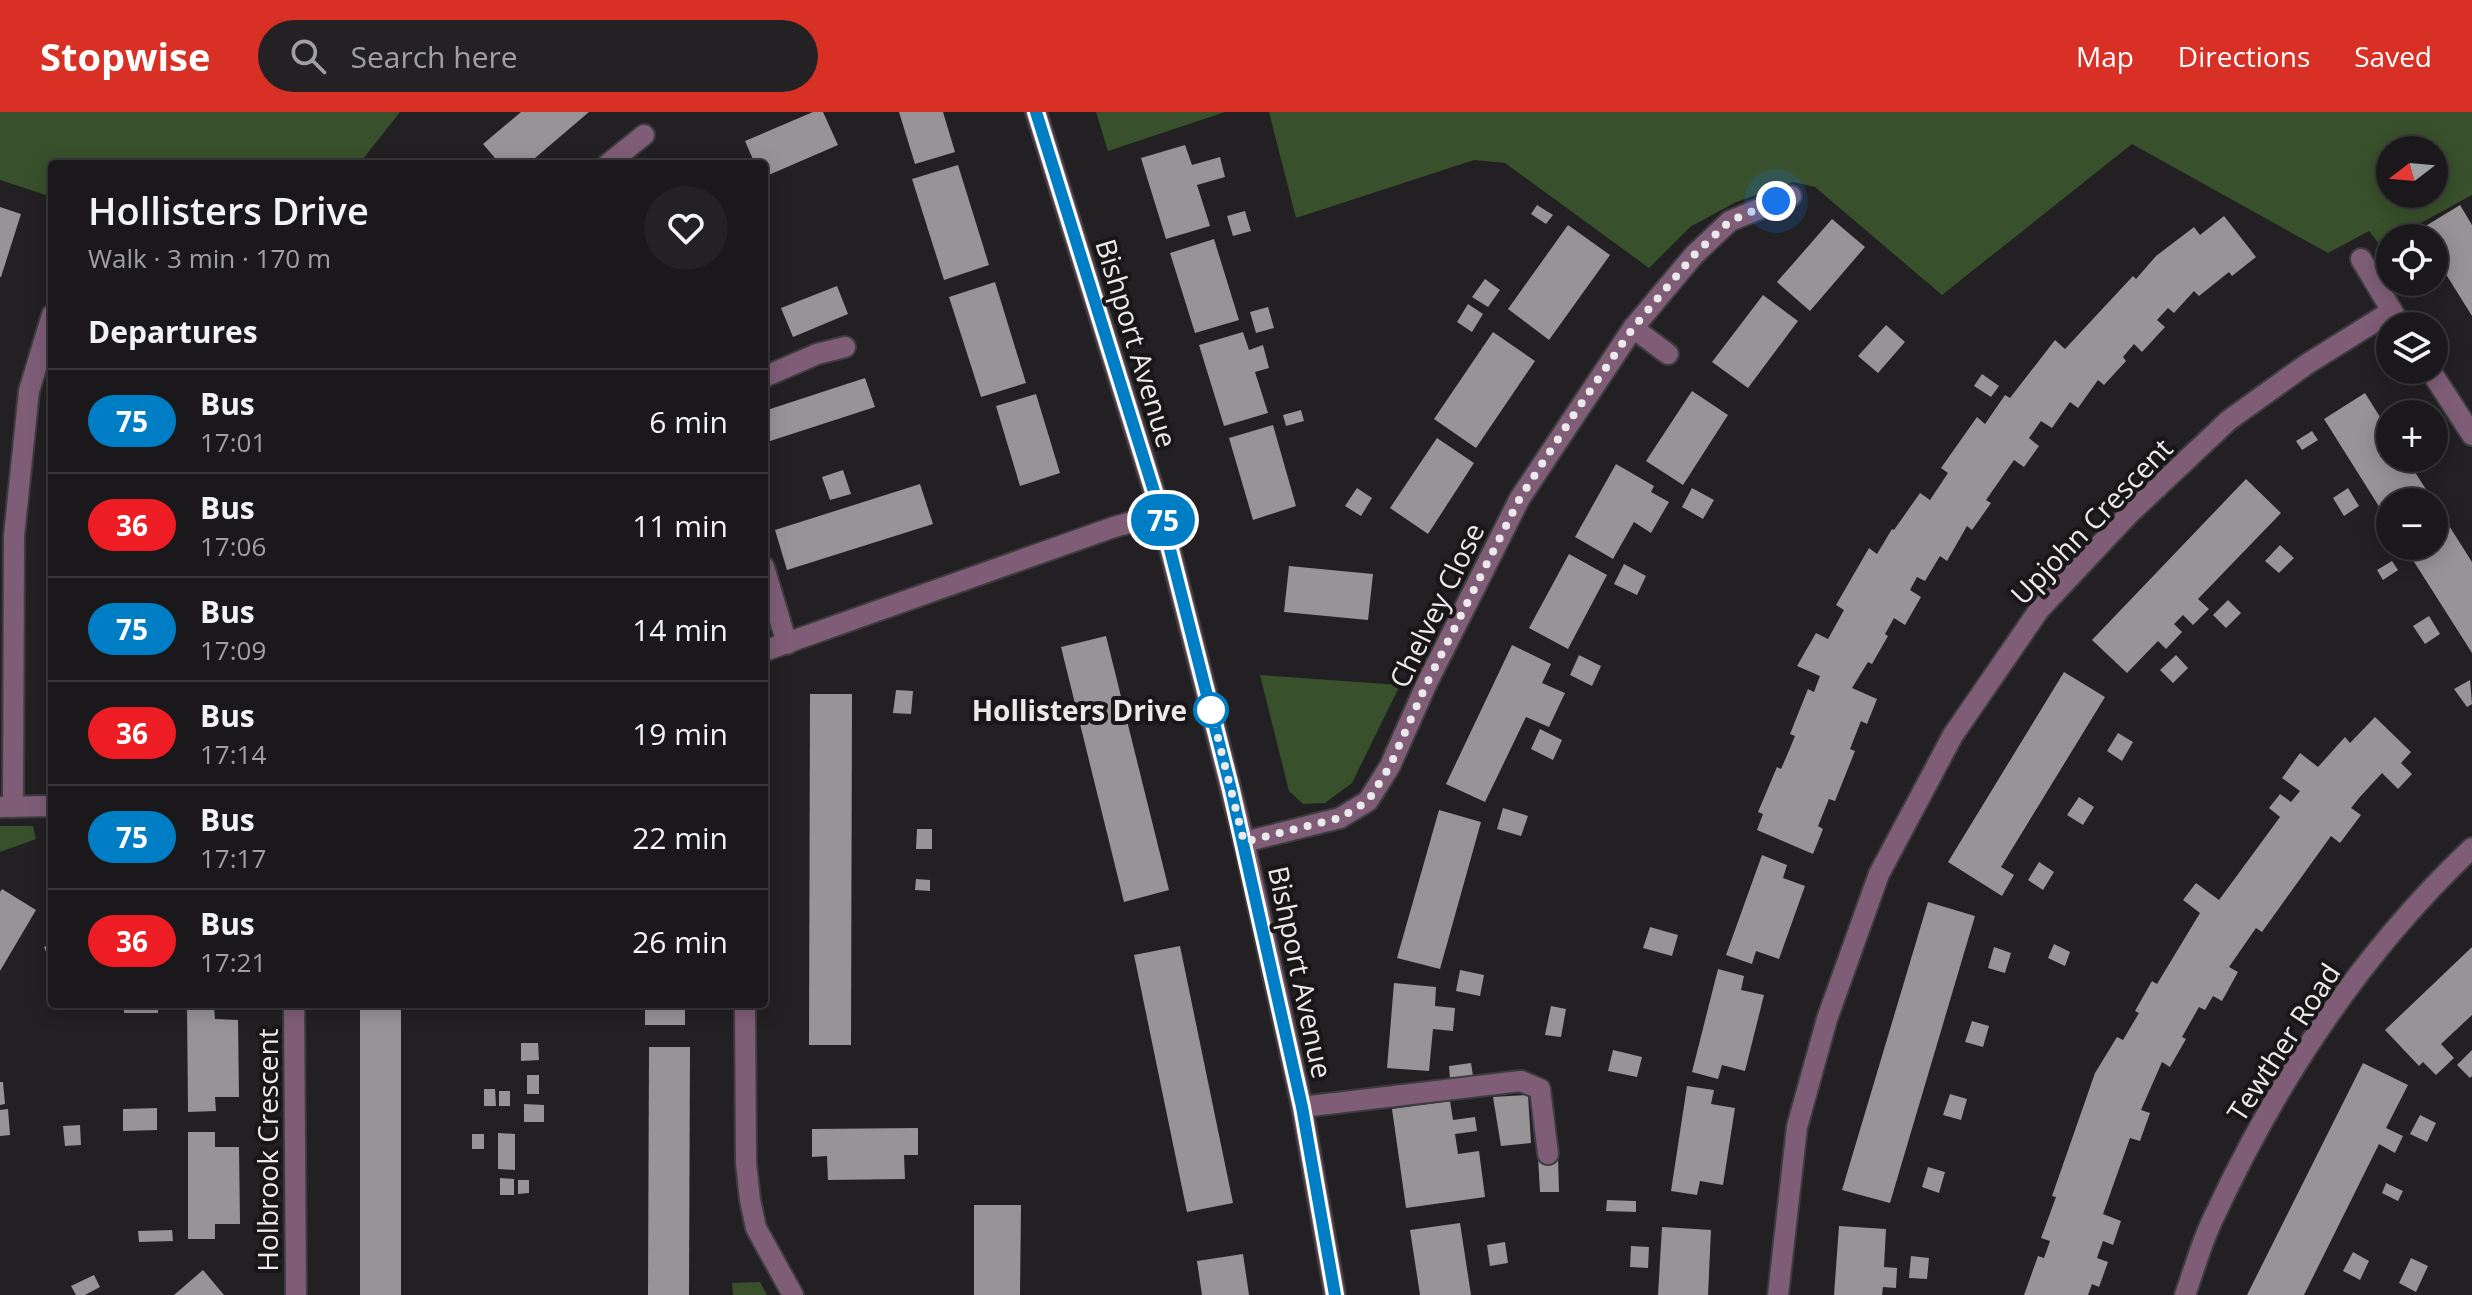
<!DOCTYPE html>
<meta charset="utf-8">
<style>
body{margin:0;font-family:"Open Sans",sans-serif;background:#232123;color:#f1f3f6;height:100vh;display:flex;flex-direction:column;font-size:30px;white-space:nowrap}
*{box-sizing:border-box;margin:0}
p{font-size:26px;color:#9fa0a2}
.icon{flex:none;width:44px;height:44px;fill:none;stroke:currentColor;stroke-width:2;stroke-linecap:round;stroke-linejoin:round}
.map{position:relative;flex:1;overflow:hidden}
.drawer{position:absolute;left:48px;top:48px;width:720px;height:848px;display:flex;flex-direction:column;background:#1a181a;border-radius:8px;box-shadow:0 4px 20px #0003,0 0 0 2px #383739}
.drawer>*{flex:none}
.badge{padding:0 16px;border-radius:26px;font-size:28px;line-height:52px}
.needle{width:52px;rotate:254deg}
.buttons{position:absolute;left:2376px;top:24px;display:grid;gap:16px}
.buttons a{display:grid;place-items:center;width:72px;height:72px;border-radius:50%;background:#1a181a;box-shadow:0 4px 20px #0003,0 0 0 2px #383739;font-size:40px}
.you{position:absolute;width:40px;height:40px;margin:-20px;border:6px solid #fff;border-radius:50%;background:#1a73e8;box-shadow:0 0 0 12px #1a73e833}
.map>.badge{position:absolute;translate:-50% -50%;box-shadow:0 0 0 4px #fff}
h2{padding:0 40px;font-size:30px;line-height:72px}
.round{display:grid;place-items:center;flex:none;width:84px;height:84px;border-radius:42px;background:#232123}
.head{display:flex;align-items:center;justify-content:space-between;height:136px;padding:0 40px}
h1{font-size:38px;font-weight:600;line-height:60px}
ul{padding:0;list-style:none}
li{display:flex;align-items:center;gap:24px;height:104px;padding:0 40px;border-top:2px solid #383739}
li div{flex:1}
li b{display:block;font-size:30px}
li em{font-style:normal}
li .badge{min-width:88px;font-weight:700;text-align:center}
header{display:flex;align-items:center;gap:48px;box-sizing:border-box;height:112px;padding:0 40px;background:#d93025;color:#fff}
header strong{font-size:38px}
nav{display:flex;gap:44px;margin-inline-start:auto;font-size:28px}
.search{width:560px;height:72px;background:#232123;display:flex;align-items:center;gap:20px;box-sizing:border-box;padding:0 28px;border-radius:44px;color:#9fa0a2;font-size:30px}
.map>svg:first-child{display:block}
.green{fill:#38502b;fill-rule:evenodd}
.building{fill:#979396}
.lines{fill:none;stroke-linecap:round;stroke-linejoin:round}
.service-casing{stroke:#3e3c3e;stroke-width:24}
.minor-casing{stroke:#3e3c3e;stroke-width:24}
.service{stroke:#7f5d77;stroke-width:20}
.minor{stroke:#7f5d77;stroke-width:20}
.line-casing{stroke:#fff;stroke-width:18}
.line{stroke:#007ec5;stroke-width:12}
.walk{stroke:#ebe9ea;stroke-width:8;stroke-dasharray:0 14.4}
.stop-dot{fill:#fff;stroke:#007ec5;stroke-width:4}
.labels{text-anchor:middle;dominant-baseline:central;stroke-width:8;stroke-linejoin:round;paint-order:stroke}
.street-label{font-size:28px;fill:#ebe9ea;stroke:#191618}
.stop-label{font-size:28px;font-weight:bold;fill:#ebe9ea;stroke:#191618;text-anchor:end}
</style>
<header>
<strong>Stopwise</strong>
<div class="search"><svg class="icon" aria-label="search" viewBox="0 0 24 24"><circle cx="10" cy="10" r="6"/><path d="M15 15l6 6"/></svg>Search here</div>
<nav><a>Map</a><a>Directions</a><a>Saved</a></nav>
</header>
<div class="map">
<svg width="2472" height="1183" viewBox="0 0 2472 1183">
<rect width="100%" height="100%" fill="#222022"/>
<g class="green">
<polygon points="0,0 400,0 359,52 52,52 52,85 0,68"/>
<polygon points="1096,0 1225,0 1108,39"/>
<path d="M1269,0H2472V83L2380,133L2369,119L2328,141L2132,32L1942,183L1815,75L1794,70L1736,90L1690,115L1649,156L1505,51L1474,48L1296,106ZM2390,38H2434V82H2390Z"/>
<polygon points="1260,563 1400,573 1352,671 1325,691 1303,692 1289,679"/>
<polygon points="0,714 33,714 36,727 0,740"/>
<polygon points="760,1170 767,1183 733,1183 732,1171"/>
</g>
<g class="building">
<polygon points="521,0 589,0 528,52 500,52 483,32"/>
<polygon points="813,0 823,0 838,33 764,65 764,52 755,52 745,29"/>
<polygon points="899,0 943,0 955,40 915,52"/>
<polygon points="1185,33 1192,53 1220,45 1225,65 1197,73 1210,114 1166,127 1141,46"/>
<polygon points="958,53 989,153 944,168 912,67"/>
<polygon points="1537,93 1553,103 1546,112 1531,102"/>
<polygon points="2460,93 2472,113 2472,204 2434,143 2434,126 2424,126 2419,118"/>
<polygon points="0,95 21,102 1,165 0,165"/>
<polygon points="1245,99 1251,119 1233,124 1227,104"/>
<polygon points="2224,104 2256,145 2232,164 2229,160 2199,184 2194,179 2174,201 2168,196 2157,208 2165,215 2142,240 2134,232 2123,245 2126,249 2104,273 2098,268 2078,296 2070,290 2052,316 2041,309 2029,326 2039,334 2024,355 2014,348 1986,388 1991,391 1972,418 1967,414 1947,449 1940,444 1925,469 1917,465 1910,478 1921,485 1905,513 1894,506 1885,522 1888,524 1872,552 1868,550 1852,576 1877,587 1867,612 1861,609 1850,637 1855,639 1835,689 1829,687 1818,714 1823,717 1813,742 1757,718 1763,702 1758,700 1777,655 1781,657 1788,641 1795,624 1790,622 1808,577 1814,580 1820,564 1797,554 1816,521 1828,527 1844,498 1836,493 1869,436 1877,442 1892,417 1894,418 1920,381 1930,388 1948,361 1941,356 1977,305 1985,312 2005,283 2010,286 2055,228 2065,237 2133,164 2136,167 2156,144 2194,115 2200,123"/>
<polygon points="1832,107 1865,135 1810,199 1777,170"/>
<polygon points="1568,113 1610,143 1549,228 1508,197"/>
<polygon points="1214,127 1239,208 1195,221 1170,141"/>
<polygon points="1485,167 1500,178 1488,195 1472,185"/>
<polygon points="995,170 1026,271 981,285 949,185"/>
<polygon points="837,174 848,202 793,225 781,196"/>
<polygon points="1763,183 1798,209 1748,276 1712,250"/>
<polygon points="1468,192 1483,202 1472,220 1457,210"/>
<polygon points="1268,195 1274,216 1256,221 1250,200"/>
<polygon points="1886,213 1905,230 1878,261 1858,244"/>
<polygon points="1243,220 1249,238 1263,233 1269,256 1255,260 1268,301 1224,314 1199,233"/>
<polygon points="1493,220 1535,249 1476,336 1434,307"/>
<polygon points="1982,262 1999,274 1991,285 1974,274"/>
<polygon points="865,266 875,295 764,331 764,299"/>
<polygon points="1692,279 1728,303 1683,373 1646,349"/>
<polygon points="2365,281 2390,321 2390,346 2406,346 2434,390 2390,390 2390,412 2324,307"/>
<polygon points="1036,282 1060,361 1020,374 996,294"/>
<polygon points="1301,298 1304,309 1286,314 1283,303"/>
<polygon points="1273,313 1296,394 1253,408 1229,326"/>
<polygon points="2312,319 2318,328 2302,338 2296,329"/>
<polygon points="1437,326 1474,351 1428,422 1390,396"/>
<polygon points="1616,352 1654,374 1651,380 1669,390 1651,421 1634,410 1613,447 1575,425"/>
<polygon points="843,358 851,382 830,388 822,365"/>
<polygon points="2246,367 2281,401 2198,487 2209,497 2193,513 2183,503 2174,512 2182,520 2166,537 2158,529 2127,561 2092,528"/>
<polygon points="920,372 933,412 787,458 775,418"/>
<polygon points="1357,376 1372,386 1361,404 1345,394"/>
<polygon points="1692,376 1714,388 1703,407 1682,395"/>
<polygon points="2348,376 2359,394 2344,404 2333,386"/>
<polygon points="2434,390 2472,450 2472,541 2404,434 2434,434"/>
<polygon points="2280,433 2294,446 2279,461 2265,449"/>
<polygon points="1569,442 1607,463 1568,537 1529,516"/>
<polygon points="2392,449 2398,458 2383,468 2377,458"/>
<polygon points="1624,452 1646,464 1637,483 1614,472"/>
<polygon points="1289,454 1373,462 1368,508 1284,500"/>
<polygon points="2228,488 2241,501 2226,516 2213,503"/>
<polygon points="2429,504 2440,522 2425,532 2413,514"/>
<polygon points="1106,524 1169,778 1124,790 1061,535"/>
<polygon points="1512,533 1551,552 1542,571 1565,581 1549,615 1526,605 1485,690 1446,672"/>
<polygon points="1579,543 1601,554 1592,574 1570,563"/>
<polygon points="2176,543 2188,556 2173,571 2160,558"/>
<polygon points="2064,560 2105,585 2001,755 2014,763 2002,784 1948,750"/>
<polygon points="2470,568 2472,592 2467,595 2454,577"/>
<polygon points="896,578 913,579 911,602 893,601"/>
<polygon points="810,582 852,582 851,933 809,933"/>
<polygon points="2375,605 2411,640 2401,651 2412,662 2398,677 2382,661 2359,686 2351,696 2361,703 2340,731 2331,724 2262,820 2256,816 2229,855 2238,860 2222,889 2213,884 2205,898 2199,895 2182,925 2186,927 2170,955 2162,950 2141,998 2150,1001 2140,1029 2130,1026 2103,1102 2121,1109 2113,1133 2103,1129 2097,1146 2108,1150 2099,1175 2092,1172 2088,1183 2024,1183 2038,1144 2044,1146 2050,1129 2041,1126 2056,1085 2052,1084 2095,961 2117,925 2123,928 2139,901 2135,899 2152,869 2157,872 2200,801 2183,788 2196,771 2219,788 2280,705 2269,696 2280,682 2291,690 2300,679 2282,666 2300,641 2318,655 2345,625 2350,631"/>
<polygon points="1540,617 1562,628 1553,648 1531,637"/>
<polygon points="2118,621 2133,630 2122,649 2107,639"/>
<polygon points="2079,685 2094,695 2083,713 2067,703"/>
<polygon points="1503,696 1528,704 1521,724 1497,717"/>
<polygon points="1439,698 1481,710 1440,857 1397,846"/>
<polygon points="917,717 932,717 932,737 916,737"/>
<polygon points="1762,743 1787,753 1783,766 1805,774 1779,847 1756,839 1752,852 1726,843"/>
<polygon points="2039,750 2054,760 2043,778 2028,768"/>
<polygon points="916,767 930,768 930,779 915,778"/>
<polygon points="2,777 36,798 0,859 0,780"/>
<polygon points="1928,790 1975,804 1890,1091 1842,1078"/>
<polygon points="1650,815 1678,823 1672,844 1643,836"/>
<polygon points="52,831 52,854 44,835"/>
<polygon points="2054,832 2070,840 2065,854 2048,846"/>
<polygon points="1180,834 1233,1091 1187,1100 1134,843"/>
<polygon points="1994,835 2011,841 2005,861 1988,856"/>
<polygon points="2472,835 2472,903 2441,932 2454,946 2436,963 2423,950 2419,954 2385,918"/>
<polygon points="1718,857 1744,864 1741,878 1764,883 1745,959 1722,953 1718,967 1692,960"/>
<polygon points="1460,858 1484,863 1480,884 1456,879"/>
<polygon points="1394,871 1436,875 1435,894 1455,896 1453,919 1433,917 1429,959 1387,956"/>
<rect x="124" y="892" width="34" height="9"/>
<rect x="360" y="892" width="41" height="291"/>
<rect x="645" y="892" width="40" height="21"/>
<polygon points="187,893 214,893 215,907 238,908 239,985 215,985 216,999 188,1000"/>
<polygon points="1551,894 1566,897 1561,925 1545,923"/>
<polygon points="1972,909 1989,914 1983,935 1965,930"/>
<polygon points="521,931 538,931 539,948 521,949"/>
<polygon points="649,935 690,935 689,1183 648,1183"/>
<polygon points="1613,938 1642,945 1637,965 1608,959"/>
<polygon points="2472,938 2472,964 2470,966 2457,953"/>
<polygon points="1471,951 1473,964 1450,967 1449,954"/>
<polygon points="2363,951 2408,973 2386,1016 2403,1024 2395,1041 2379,1032 2304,1183 2247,1183"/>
<rect x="527" y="963" width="12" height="19"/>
<polygon points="0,970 3,970 5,992 0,993"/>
<polygon points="1687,974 1714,978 1711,992 1735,996 1723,1073 1700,1069 1697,1083 1671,1079"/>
<polygon points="484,977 495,977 496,994 484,994"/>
<rect x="499" y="979" width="11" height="15"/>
<polygon points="1950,982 1967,987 1961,1008 1943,1003"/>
<polygon points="1528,983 1531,1031 1501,1034 1493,985"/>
<polygon points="1450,989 1453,1008 1475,1005 1477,1019 1455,1022 1458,1042 1479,1039 1485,1085 1406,1096 1392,997"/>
<polygon points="524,992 544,993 544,1010 524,1010"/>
<polygon points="157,996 157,1018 123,1019 123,997"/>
<polygon points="8,997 10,1023 0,1024 0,998"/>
<polygon points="2420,1003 2436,1011 2427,1030 2410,1022"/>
<polygon points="80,1013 81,1033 65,1034 63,1014"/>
<polygon points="918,1016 918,1043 904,1043 905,1067 828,1068 827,1044 812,1045 812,1017"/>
<polygon points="188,1020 215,1020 215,1035 239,1035 240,1112 215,1112 215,1127 188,1127"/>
<polygon points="498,1021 515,1022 515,1058 498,1057"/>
<rect x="472" y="1022" width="12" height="15"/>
<polygon points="1538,1045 1558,1045 1559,1080 1540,1080"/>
<polygon points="1928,1055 1945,1060 1939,1081 1922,1075"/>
<polygon points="500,1066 514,1067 514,1083 500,1083"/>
<polygon points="518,1068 529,1068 529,1081 518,1082"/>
<polygon points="2386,1071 2403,1079 2398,1089 2382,1081"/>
<polygon points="1607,1088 1636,1089 1636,1100 1606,1099"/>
<polygon points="974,1093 1021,1093 1020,1183 974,1183"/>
<polygon points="1460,1111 1471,1183 1420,1183 1410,1118"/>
<polygon points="1839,1114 1886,1117 1884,1155 1897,1156 1896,1176 1883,1175 1882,1183 1834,1183"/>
<polygon points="1662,1115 1711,1118 1708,1183 1658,1183"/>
<polygon points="172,1118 173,1129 139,1130 138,1119"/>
<polygon points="1505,1130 1508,1151 1490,1154 1487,1133"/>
<polygon points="1631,1134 1649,1135 1648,1156 1630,1155"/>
<polygon points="2353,1140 2369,1149 2360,1168 2343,1159"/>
<polygon points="1243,1142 1249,1183 1202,1183 1197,1149"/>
<polygon points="1911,1144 1929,1146 1927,1167 1909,1166"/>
<polygon points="2411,1146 2428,1154 2416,1180 2399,1171"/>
<polygon points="203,1158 224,1183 174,1183"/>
<polygon points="94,1163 100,1175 85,1183 76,1183 71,1174"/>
</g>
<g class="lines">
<defs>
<g id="service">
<polyline points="764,265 817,242 845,235"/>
<polyline points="764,455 787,532"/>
<polyline points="1302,995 1521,969 1540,977 1548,1042"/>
</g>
<g id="minor">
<polyline points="1036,0 1161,402 1244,730 1302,995 1335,1183"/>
<polyline points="608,52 644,23"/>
<polyline points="2361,147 2401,214"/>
<polyline points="1633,216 1668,242"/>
<polyline points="2430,258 2472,323"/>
<polyline points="764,539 1114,415 1161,402"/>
<polyline points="0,695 52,694"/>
<polyline points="13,695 14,424 29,279 52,203"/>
<polyline points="1244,730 1340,706 1368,689 1390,654 1427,571 1520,386 1633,216 1694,143 1730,109 1791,84"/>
<polyline points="294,892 296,1183"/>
<polyline points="745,892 746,1051 750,1088 756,1116 793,1183"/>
<polyline points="1778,1183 1797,1015 1827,907 1879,762 1953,623 2039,498 2129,402 2229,308 2307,252 2392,199"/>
<path d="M2185,1183C2194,1158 2201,1132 2212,1109C2276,970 2361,841 2472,736"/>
</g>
</defs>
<use href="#service" class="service-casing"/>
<use href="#minor" class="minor-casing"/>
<use href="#service" class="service"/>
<use href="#minor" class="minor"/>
</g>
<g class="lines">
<defs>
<polyline id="line" points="1036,0 1161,402 1231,678 1302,995 1335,1183"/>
</defs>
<use href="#line" class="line-casing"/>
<use href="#line" class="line"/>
<polyline class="walk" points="1211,598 1244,730 1340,706 1368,689 1390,654 1427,571 1520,386 1573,304 1633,216 1694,143 1730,109 1776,89"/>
</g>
<circle class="stop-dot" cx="1211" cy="598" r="16"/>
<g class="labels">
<g class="street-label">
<text transform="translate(1137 231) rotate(73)">Bishport Avenue</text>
<text transform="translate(2091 409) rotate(-46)">Upjohn Crescent</text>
<text transform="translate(1436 493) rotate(-64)">Chelvey Close</text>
<text transform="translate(1301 860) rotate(78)">Bishport Avenue</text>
<text transform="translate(2283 930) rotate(-57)">Tewther Road</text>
<text transform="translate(267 1038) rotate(-90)">Holbrook Crescent</text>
</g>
<g class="stop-label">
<text x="1187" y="598">Hollisters Drive</text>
</g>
</g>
</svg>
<div class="buttons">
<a><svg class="needle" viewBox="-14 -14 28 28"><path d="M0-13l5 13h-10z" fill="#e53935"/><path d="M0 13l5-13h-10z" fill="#9fa0a2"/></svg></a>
<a><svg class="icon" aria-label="locate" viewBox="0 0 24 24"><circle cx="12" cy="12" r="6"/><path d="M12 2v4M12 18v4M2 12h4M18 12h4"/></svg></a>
<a><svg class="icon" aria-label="layers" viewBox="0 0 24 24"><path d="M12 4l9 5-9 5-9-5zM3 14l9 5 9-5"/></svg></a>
<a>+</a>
<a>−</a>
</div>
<div class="you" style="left:1776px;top:89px"></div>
<b class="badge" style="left:1163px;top:408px;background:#007ec5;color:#fff">75</b>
<section class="drawer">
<div class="head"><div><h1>Hollisters Drive</h1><p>Walk · 3 min · 170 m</p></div><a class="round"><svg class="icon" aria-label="heart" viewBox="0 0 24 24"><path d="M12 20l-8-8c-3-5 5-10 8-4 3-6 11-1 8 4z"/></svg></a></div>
<h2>Departures</h2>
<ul>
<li><span class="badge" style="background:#007ec5;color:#fff">75</span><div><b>Bus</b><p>17:01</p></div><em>6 min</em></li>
<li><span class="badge" style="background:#ee1d23;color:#fff">36</span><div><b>Bus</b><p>17:06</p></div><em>11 min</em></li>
<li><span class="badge" style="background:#007ec5;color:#fff">75</span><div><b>Bus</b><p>17:09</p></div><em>14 min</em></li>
<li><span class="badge" style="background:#ee1d23;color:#fff">36</span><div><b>Bus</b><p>17:14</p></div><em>19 min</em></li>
<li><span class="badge" style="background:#007ec5;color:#fff">75</span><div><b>Bus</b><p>17:17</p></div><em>22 min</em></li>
<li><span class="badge" style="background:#ee1d23;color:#fff">36</span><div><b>Bus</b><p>17:21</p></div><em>26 min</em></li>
</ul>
</section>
</div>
